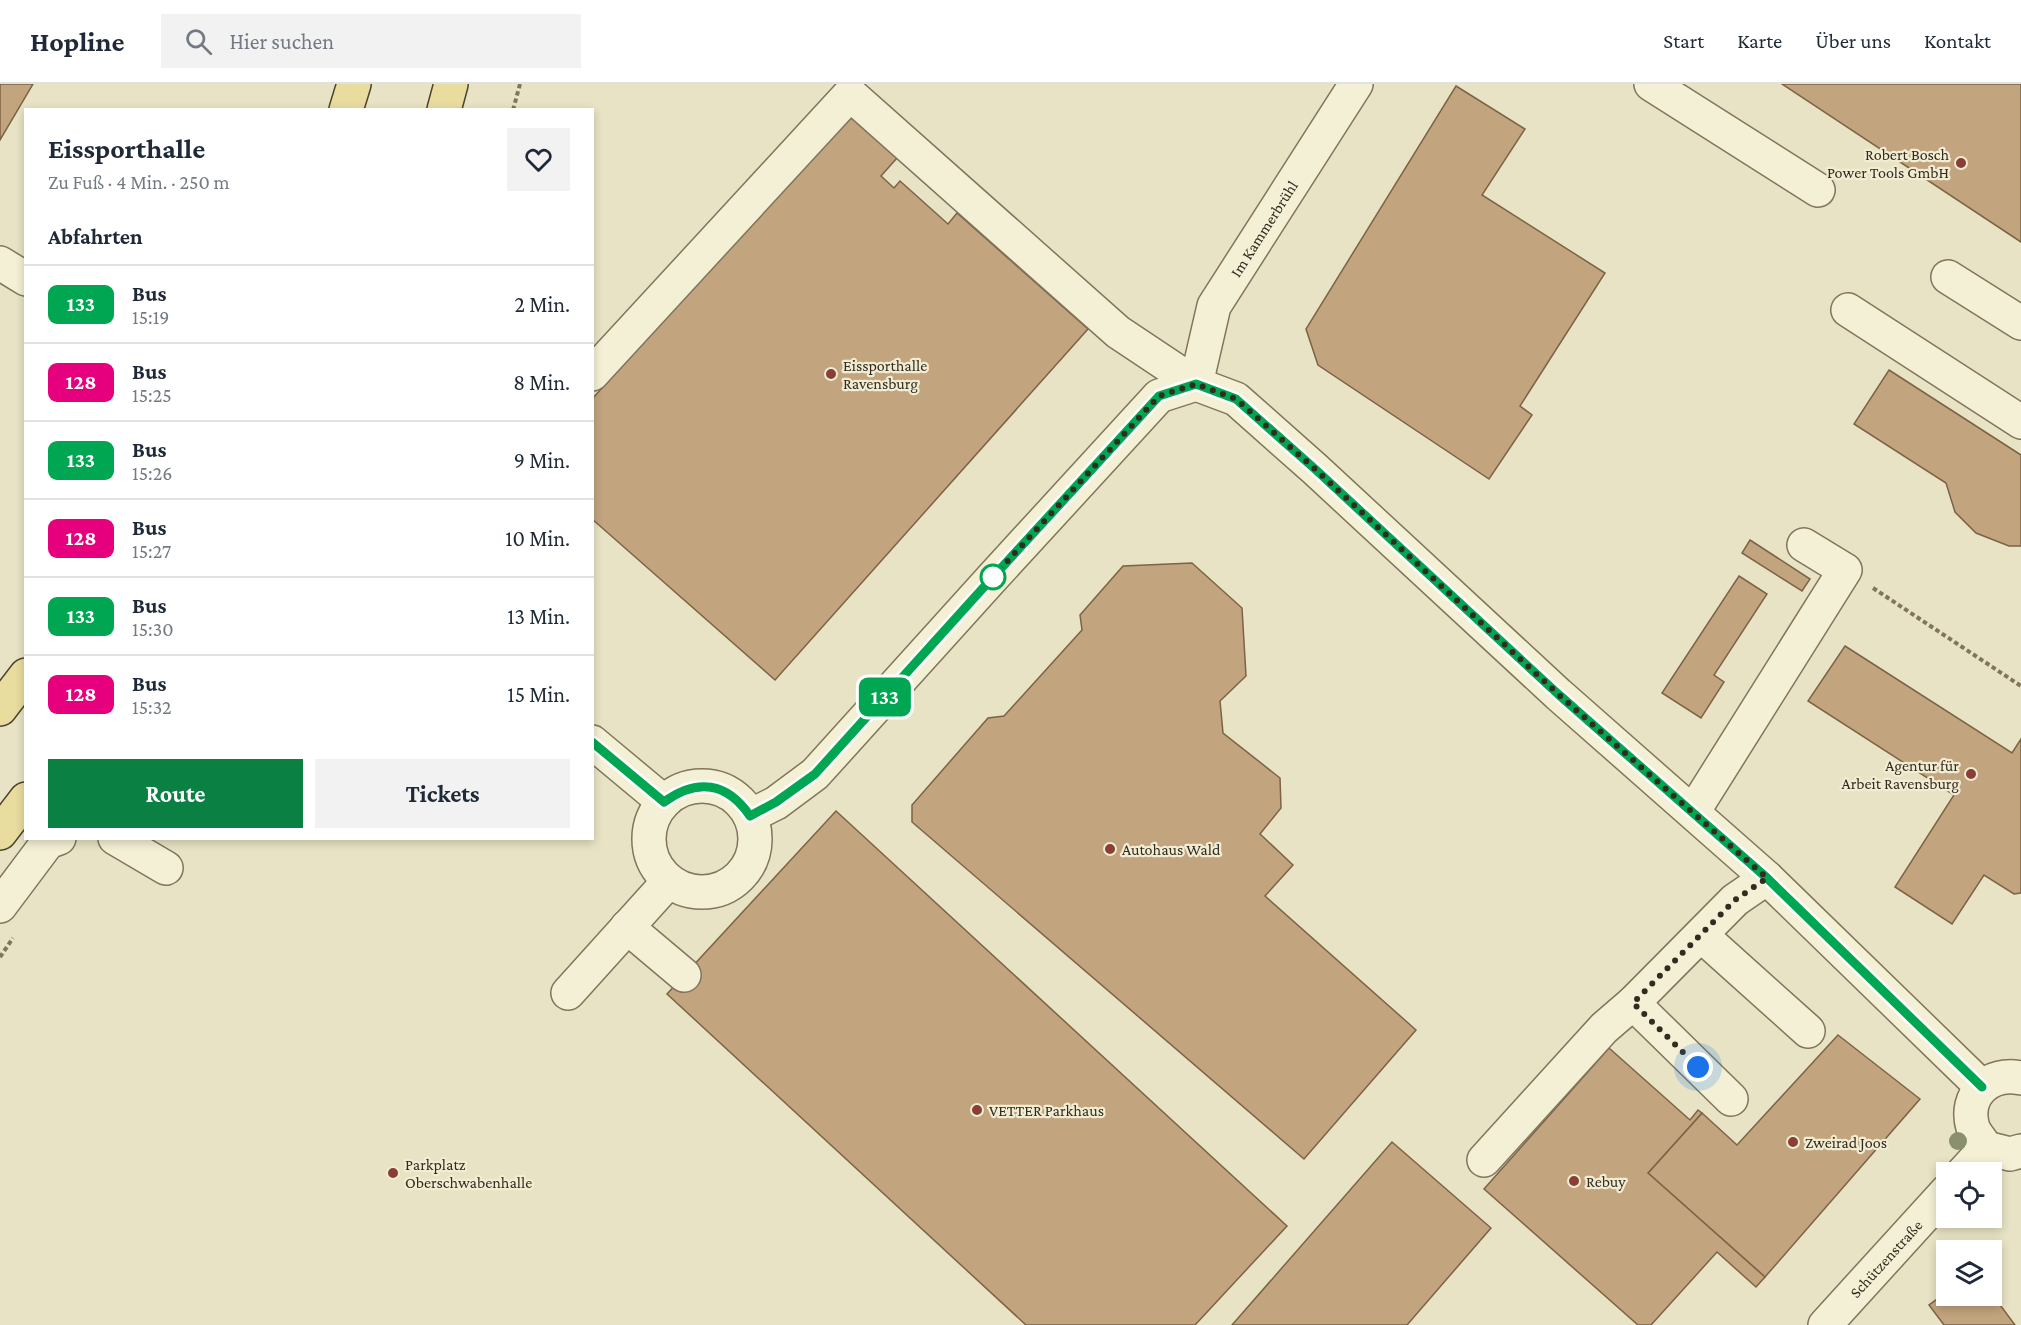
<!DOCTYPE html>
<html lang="de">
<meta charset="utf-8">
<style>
body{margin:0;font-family:"Crimson Pro",serif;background:#f2f2f3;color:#1f2937;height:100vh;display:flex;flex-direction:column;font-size:22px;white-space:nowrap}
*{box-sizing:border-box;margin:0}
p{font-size:20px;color:#747a83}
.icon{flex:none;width:33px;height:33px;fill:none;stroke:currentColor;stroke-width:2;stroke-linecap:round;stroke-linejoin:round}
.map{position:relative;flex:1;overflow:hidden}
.drawer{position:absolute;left:24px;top:24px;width:570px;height:732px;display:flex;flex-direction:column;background:#fff;border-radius:0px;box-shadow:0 3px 9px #0003}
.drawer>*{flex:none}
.badge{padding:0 12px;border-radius:9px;font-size:21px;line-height:39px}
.tools{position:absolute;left:1936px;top:1078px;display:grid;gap:12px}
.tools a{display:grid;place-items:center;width:66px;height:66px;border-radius:0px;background:#fff;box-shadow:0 3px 9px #0003;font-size:30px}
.you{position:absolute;width:30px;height:30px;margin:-15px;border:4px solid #fff;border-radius:50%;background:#1a73e8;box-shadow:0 0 0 9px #1a73e833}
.map>.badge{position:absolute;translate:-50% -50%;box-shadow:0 0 0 3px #fff}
h2{padding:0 24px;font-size:22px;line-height:54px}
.round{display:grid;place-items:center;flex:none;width:63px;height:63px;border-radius:0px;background:#f2f2f3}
.summary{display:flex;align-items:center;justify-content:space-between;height:102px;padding:0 24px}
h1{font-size:28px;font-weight:700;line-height:45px}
.button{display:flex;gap:12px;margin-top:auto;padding:12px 24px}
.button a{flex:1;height:69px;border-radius:0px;background:#0b8043;color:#fff;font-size:24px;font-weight:700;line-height:69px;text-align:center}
.button a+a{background:#f2f2f3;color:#1f2937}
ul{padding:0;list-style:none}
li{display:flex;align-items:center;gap:18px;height:78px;padding:0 24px;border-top:2px solid #e0e1e3}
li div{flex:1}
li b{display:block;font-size:22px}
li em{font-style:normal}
li .badge{min-width:66px;font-weight:700;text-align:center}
header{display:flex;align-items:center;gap:36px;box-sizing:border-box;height:84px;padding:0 30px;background:#fff;border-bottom:2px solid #e0e1e3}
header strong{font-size:28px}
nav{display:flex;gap:33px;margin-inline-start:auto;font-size:21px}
.search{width:420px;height:54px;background:#f2f2f3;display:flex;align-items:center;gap:15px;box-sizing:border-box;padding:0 21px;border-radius:0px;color:#747a83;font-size:22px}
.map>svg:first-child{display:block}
.building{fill:#c2a47e;stroke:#7d6345;stroke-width:1.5}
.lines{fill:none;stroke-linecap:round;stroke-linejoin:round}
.minor-casing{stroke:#81755c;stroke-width:36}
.major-casing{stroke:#4f4330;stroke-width:36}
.path{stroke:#81755c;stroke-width:4;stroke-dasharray:4.5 3;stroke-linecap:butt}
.minor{stroke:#f4f0d6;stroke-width:33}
.major{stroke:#e8dc9f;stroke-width:33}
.tree{fill:#8a906e}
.line-casing{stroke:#fff;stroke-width:14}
.line{stroke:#00a651;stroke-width:9}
.walk{stroke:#322b1f;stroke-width:6;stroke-dasharray:0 10.8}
.poi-dot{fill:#893f33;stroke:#f1ecd2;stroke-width:2}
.stop-dot{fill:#fff;stroke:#00a651;stroke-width:3}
.labels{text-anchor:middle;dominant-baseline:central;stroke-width:4.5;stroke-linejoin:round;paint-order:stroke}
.poi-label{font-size:16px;fill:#322b1f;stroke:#f1ecd2;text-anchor:start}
.street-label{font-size:16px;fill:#322b1f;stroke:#f1ecd2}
</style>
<header>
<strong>Hopline</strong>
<div class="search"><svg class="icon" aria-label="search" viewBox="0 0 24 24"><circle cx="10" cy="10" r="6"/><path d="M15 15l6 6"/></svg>Hier suchen</div>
<nav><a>Start</a><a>Karte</a><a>Über uns</a><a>Kontakt</a></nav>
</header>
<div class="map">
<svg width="2021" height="1241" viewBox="0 0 2021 1241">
<rect width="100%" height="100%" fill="#e8e3c4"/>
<g class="building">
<polygon points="0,0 33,0 0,56"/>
<polygon points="1782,0 2021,0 2021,158"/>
<polygon points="1456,2 1525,45 1482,111 1605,189 1520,322 1532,331 1489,395 1318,281 1306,245"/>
<polygon points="851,32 897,74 881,92 894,104 900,97 948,140 957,129 1088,245 775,596 592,435 592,315"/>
<polygon points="1889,286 2021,371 2021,462 2009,462 1976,449 1955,428 1946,399 1854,340"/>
<polygon points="1750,456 1810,495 1802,507 1742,469"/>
<polygon points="1192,479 1242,524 1246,592 1220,617 1223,649 1280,694 1281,724 1260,750 1293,781 1265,812 1416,946 1304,1075 912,738 912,721 988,634 1004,632 1082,546 1080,531 1123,482"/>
<polygon points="1739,492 1767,510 1714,591 1724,598 1701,634 1662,609"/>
<polygon points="1845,562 2012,669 2021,655 2021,809 2014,810 1984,791 1952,840 1895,803 1954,711 1808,617"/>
<polygon points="836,727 1287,1142 1195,1241 1026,1241 667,910"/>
<polygon points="1838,951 1920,1015 1765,1193 1648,1089 1702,1029 1737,1061"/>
<polygon points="1609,964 1690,1036 1698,1026 1702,1029 1648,1089 1765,1193 1756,1203 1717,1168 1651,1241 1638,1241 1484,1105"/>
<polygon points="1392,1058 1491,1144 1407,1241 1232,1241"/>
<polygon points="1947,1208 1947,1212 1992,1212 1992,1210 2015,1241 1944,1241 1929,1221"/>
</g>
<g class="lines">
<defs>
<g id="minor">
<polyline points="1651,0 1818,106"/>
<polyline points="0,179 26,195"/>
<polyline points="1948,193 2021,239"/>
<polyline points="1848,226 2021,338"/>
<polyline points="592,290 850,10 1118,248 1196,300 1236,315 1315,385 1558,610 1767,794 1982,1003"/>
<path id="s1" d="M1196,300L1214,222L1356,0"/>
<polyline points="592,658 664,718"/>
<circle cx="702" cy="755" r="53"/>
<polyline points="1693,728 1845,486 1804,461"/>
<polyline points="750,732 776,719 815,690 993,493 1159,312 1196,300"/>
<polyline points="115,754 166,784"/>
<polyline points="0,822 48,758 59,754"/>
<polyline points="627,843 684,891"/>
<polyline points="1701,851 1808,947"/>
<polyline points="568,909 669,797"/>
<polyline points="1633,919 1731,1015"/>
<path d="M2021,994C1990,987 1963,1011 1973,1044C1976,1051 1982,1057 1986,1064L2010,1070L2021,1067"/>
<polyline points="1484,1076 1604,944 1633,919 1735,816 1767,794"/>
<polyline points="1963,1089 1986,1064"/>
<path id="s2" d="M1825,1241L1947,1107"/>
</g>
<g id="major">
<polyline points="346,26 354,0"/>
<polyline points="444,26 451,0"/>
<polyline points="0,625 26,591"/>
<polyline points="0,749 26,715"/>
</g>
</defs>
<use href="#minor" class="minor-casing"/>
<use href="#major" class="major-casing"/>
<g class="path">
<polyline points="513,26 520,0"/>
<polyline points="1873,504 2021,602"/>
<polyline points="0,873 13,854"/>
</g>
<use href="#minor" class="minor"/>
<use href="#major" class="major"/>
</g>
<circle class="tree" cx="1958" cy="1057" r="9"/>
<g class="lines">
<defs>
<path id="line" d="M592,658L664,718C697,694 727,698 750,732L776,718L815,690L993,493L1159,312L1196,300L1236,315L1315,385L1558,610L1767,794L1982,1003"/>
</defs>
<use href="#line" class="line-casing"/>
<use href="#line" class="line"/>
<polyline class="walk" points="993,493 1159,312 1196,300 1236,315 1315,385 1558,610 1767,794 1735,816 1633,919 1698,983"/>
</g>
<g class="poi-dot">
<circle cx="1961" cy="79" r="6"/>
<circle cx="831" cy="290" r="6"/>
<circle cx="1971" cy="690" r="6"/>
<circle cx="1110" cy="765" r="6"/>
<circle cx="977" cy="1026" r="6"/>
<circle cx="1793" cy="1058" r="6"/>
<circle cx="393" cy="1089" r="6"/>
<circle cx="1574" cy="1097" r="6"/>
</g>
<circle class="stop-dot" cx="993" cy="493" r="12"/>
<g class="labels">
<g class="poi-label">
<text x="1949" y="70" text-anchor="end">Robert Bosch<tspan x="1949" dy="18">Power Tools GmbH</tspan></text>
<text x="843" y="281">Eissporthalle<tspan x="843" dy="18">Ravensburg</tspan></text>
<text x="1959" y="681" text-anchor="end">Agentur für<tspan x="1959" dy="18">Arbeit Ravensburg</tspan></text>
<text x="1122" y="765">Autohaus Wald</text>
<text x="989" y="1026">VETTER Parkhaus</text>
<text x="1805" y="1058">Zweirad Joos</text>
<text x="405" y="1080">Parkplatz<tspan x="405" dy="18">Oberschwabenhalle</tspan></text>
<text x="1586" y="1097">Rebuy</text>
</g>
<g class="street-label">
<text stroke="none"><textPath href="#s1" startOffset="172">Im Kammerbrühl</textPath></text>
<text stroke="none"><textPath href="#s2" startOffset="90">Schützenstraße</textPath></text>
</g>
</g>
</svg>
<div class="tools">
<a><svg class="icon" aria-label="locate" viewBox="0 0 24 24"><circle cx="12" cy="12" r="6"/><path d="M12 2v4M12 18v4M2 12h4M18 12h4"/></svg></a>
<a><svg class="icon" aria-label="layers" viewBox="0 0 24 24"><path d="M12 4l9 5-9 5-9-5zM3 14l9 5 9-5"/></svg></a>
</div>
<div class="you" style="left:1698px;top:983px"></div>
<b class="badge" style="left:885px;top:613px;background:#00a651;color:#fff">133</b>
<section class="drawer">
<div class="summary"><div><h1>Eissporthalle</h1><p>Zu Fuß · 4 Min. · 250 m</p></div><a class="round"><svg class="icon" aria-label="heart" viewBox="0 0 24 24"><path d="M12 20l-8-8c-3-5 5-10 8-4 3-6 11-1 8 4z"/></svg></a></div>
<h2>Abfahrten</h2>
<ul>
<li><span class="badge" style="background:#00a651;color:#fff">133</span><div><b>Bus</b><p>15:19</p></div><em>2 Min.</em></li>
<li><span class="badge" style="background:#e6007e;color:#fff">128</span><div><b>Bus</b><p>15:25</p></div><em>8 Min.</em></li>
<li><span class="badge" style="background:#00a651;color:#fff">133</span><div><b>Bus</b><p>15:26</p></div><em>9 Min.</em></li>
<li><span class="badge" style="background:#e6007e;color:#fff">128</span><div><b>Bus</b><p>15:27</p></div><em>10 Min.</em></li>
<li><span class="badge" style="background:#00a651;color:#fff">133</span><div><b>Bus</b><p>15:30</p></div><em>13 Min.</em></li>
<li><span class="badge" style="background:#e6007e;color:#fff">128</span><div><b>Bus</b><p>15:32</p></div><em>15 Min.</em></li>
</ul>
<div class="button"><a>Route</a><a>Tickets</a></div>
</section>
</div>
